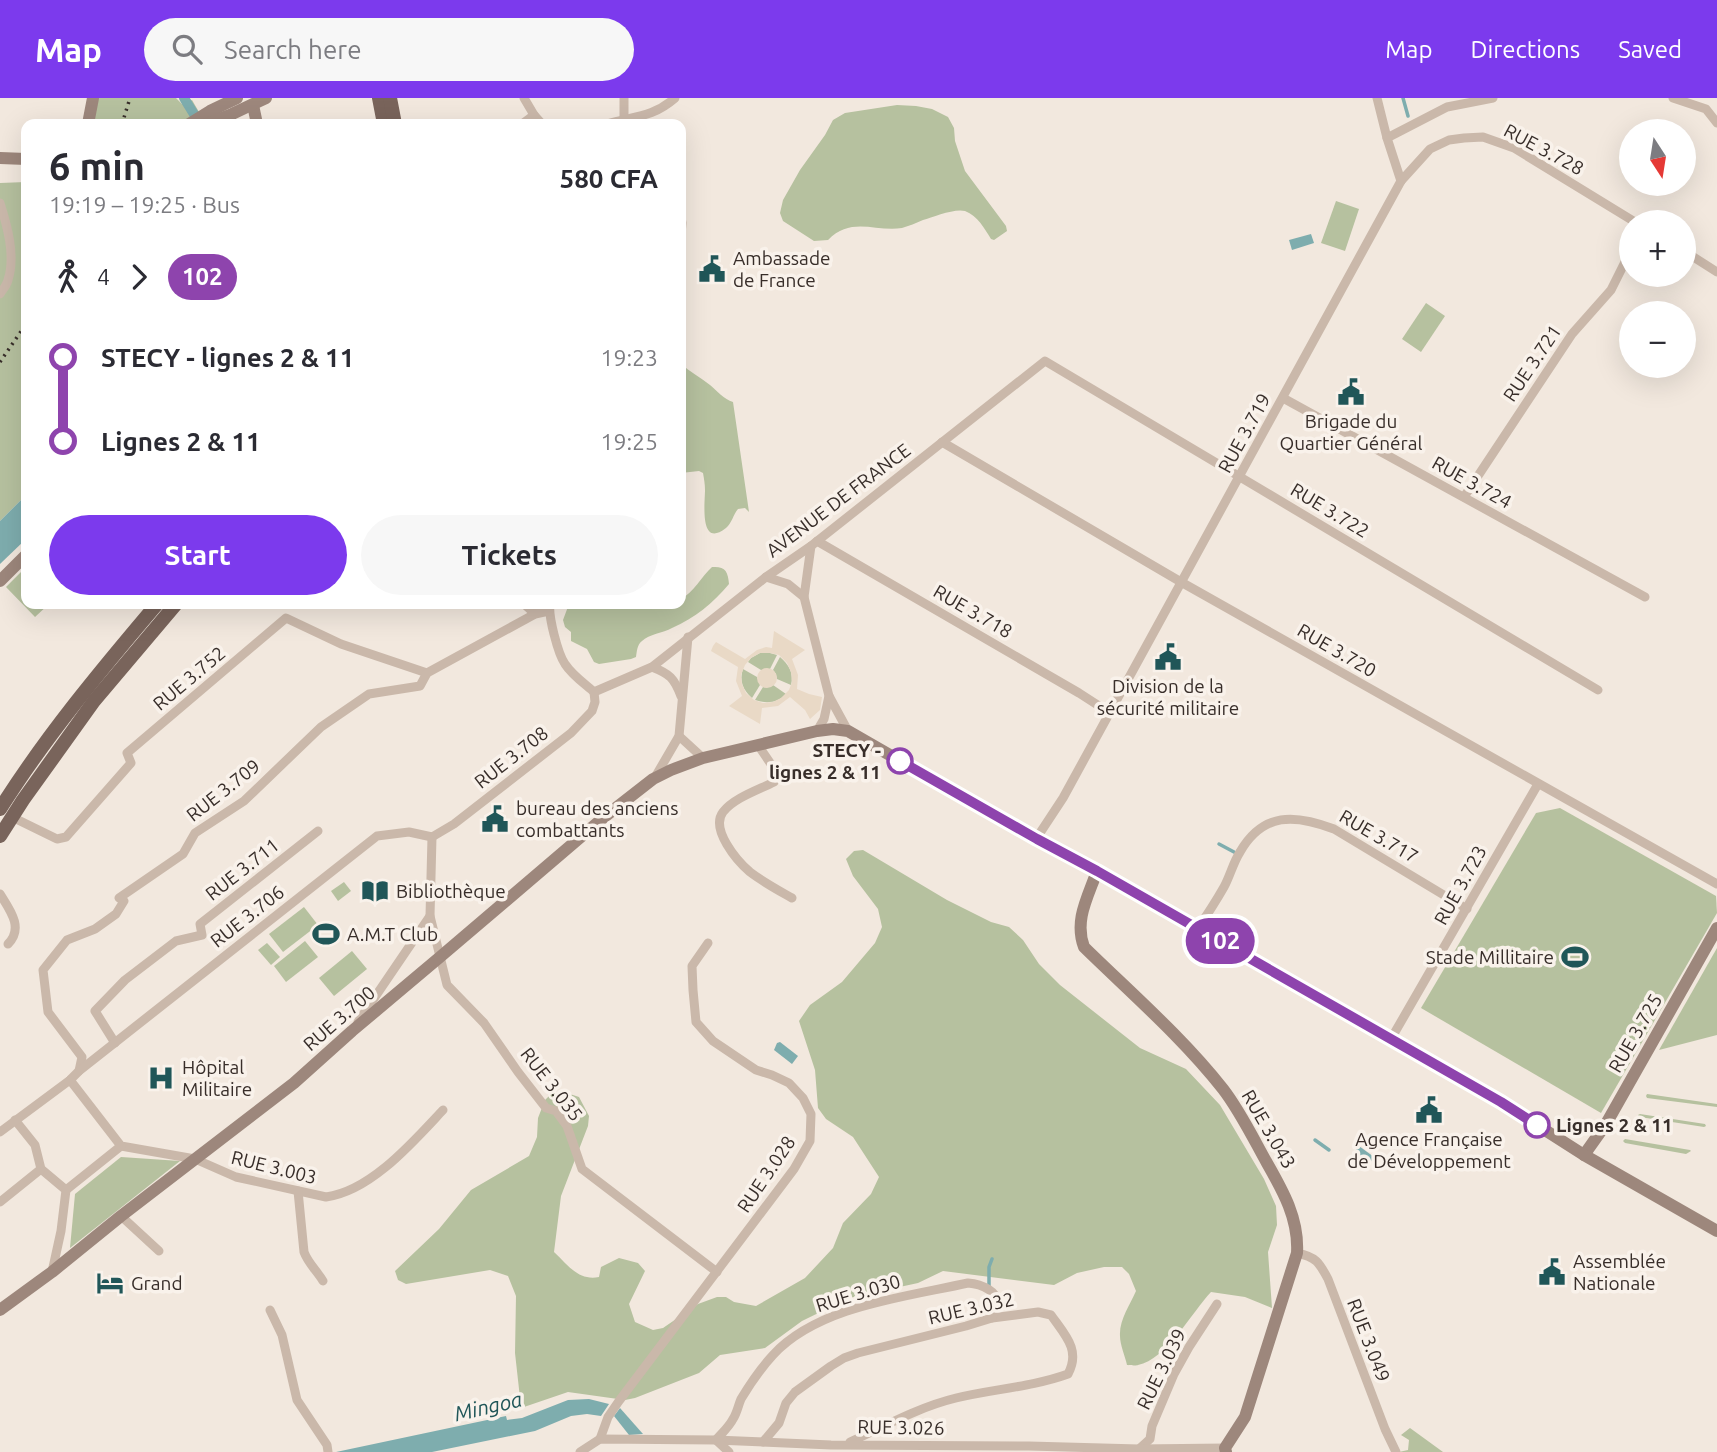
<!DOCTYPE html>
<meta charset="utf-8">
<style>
body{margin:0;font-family:Ubuntu,sans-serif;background:#f7f7f7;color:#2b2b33;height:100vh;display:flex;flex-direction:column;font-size:26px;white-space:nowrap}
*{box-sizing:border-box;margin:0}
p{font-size:23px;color:#7c7c81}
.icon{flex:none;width:38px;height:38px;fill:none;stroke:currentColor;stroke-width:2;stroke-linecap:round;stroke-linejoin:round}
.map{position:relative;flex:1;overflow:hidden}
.side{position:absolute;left:21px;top:21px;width:665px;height:490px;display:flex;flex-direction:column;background:#fff;border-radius:14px;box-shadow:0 7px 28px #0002}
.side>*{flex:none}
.badge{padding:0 14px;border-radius:23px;font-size:24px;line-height:46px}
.needle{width:46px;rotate:168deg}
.fabs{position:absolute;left:1619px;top:21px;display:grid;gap:14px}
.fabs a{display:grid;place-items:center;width:77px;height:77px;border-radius:50%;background:#fff;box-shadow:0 7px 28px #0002;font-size:35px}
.map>.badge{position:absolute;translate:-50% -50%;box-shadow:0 0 0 4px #fff}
.legs{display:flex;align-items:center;gap:10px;height:77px;padding:0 28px;font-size:23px}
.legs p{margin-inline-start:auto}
.headline{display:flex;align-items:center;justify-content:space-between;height:119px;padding:0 28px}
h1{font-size:38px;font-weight:700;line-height:52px}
.button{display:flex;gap:14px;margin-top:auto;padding:14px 28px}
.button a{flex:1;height:80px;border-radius:42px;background:#7c3aed;color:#fff;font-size:28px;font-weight:700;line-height:80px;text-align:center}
.button a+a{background:#f7f7f7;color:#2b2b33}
ul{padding:0 28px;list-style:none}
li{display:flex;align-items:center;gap:24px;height:84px;font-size:26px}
li i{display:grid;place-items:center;width:10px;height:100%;margin:0 9px;background:currentColor}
li i::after{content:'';width:18px;height:18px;margin:-9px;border:5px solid;border-radius:50%;background:#fff}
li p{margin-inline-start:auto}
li:first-child i{background:linear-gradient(#0000 50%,currentColor 0)}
li:last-child i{background:linear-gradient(currentColor 50%,#0000 0)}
header{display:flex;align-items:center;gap:42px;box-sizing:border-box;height:98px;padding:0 35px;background:#7c3aed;color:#fff}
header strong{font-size:33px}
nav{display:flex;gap:38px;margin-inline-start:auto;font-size:24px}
.search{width:490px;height:63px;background:#f7f7f7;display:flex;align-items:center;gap:18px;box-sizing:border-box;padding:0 24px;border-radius:38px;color:#7c7c81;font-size:26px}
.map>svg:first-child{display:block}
.green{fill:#b6c19f}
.plaza{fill:#e9d9c6;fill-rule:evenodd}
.water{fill:#7eadae}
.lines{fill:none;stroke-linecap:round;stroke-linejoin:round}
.stream{stroke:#7eadae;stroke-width:3.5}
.canal{stroke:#7eadae;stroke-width:10}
.street{stroke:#cab8aa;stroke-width:9}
.secondary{stroke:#9d877c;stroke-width:12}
.primary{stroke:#79645b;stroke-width:14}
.rail{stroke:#382e2a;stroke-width:3.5;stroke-dasharray:2 5;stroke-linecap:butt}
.line-1-casing{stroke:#fff;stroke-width:16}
.line-1{stroke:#8e44ad;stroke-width:10}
.stop-1-dot{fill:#fff;stroke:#8e44ad;stroke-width:3.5}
.labels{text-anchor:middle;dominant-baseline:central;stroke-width:7;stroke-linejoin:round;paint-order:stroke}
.street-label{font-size:19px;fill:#382e2a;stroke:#f9f2eb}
.poi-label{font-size:19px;fill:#382e2a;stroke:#f9f2eb;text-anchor:start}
.stop-label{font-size:19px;font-weight:bold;fill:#382e2a;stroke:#f9f2eb;text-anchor:end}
.water-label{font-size:21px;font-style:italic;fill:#205658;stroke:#f9f2eb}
</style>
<header>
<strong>Map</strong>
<div class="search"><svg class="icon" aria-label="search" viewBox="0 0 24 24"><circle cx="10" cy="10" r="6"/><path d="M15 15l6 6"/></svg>Search here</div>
<nav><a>Map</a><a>Directions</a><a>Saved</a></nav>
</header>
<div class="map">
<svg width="1717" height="1354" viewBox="0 0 1717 1354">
<rect width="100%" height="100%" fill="#f2e8de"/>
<g class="green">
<polygon points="92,0 176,0 182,6 192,2 206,26 87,26"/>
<path d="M897,7L916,8L932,11L948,19L954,30L955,43L965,73L1006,128L1007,133L994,142L991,141C984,130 978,118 965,113C955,110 933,119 923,122C916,125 909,128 902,130C875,134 851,118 828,142L814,143L783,123L780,115L783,102L800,72L825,37L833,22L845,15Z"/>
<polygon points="26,84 26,397 0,423 0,85"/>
<polygon points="1336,103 1359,111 1345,153 1321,145"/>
<polygon points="1426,205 1445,218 1421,254 1402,241"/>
<path d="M681,266C690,274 700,279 710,287C717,293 724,301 733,304L749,414L745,410L738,411C733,417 732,425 726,430C699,451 705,405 705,392C705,386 704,381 703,375L699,373L681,375Z"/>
<polygon points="26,469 26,506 49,506 35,519 6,489"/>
<path d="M712,469C725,468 728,473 729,486C713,505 695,520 672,530C663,535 649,536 642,543C637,547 637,553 636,559L631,561L599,566L594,564L587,551L571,543V534L565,529L563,522L569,506H617C630,513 664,506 681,506V501C694,494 701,479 712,469Z"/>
<polygon points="760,555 770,555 777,557 770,571 761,572 748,564 751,560"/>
<path d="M780,559C789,567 794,575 791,587L777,581L776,576L773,572Z"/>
<path d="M743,571L757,579L760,587L752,600C743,592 739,583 743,571Z"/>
<path d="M773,587L786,596C777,605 767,606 755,602L763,589H769Z"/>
<polygon points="1560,710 1716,798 1717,815 1601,1015 1421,910 1536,715"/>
<path d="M863,752L947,802L991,824L1009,829L1023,842L1039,866L1060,887L1140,950L1186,971L1220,1007L1264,1081L1276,1108L1277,1127L1268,1154L1272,1210L1245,1199L1211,1194C1192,1214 1166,1262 1138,1267C1137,1268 1128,1267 1127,1267C1125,1258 1120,1247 1120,1238C1119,1222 1130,1207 1136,1193L1129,1176L1122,1169H1104L1077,1175L1054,1187L943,1173L918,1185L849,1200L802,1223L765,1250L720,1257L699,1275L635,1300L625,1302L568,1294L524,1309L520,1300L515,1255L516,1198L508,1178L490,1172L406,1186L398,1182L395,1173L439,1131L471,1092L529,1058L537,1039L538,1020L545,1002L552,995L561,993L579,999L589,1018L588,1028L561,1098L554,1154C568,1167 578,1183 599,1179L601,1169L619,1160L638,1165L645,1173L629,1206L635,1224L653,1232L663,1230L698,1206L717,1199H726L734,1204L756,1208L805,1180L833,1150L843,1125L871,1096L879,1079L853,1039L826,1021L818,1010L815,972L799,923L810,907L842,884L875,845L882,829L878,811L853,778L846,761L854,753Z"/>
<polygon points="344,784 351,793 338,803 331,793"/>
<polygon points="304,809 318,827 283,854 269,836"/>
<polygon points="305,843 318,859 286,884 274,868"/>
<polygon points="267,845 280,859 271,867 258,852"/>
<polygon points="1717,850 1717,937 1659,952"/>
<polygon points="352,853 367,871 334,898 319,880"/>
<polygon points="1647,996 1717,1006 1717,1009 1647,1000 1646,998"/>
<polygon points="1640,1016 1705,1026 1706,1028 1704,1029 1640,1019 1638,1017"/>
<polygon points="1625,1041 1690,1052 1691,1053 1686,1056 1625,1045 1623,1043"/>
<polygon points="121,1059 180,1063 70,1150 75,1096"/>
<polygon points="1410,1330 1443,1354 1399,1354 1408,1352 1409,1342 1401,1337"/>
</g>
<g class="plaza">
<path d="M774,533L805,552L792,561L798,577L797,591L809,596L822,599L820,612L810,621L805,612L790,599L778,608L762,610L760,626L729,608L742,598L736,583L738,569L711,553L713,548L716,544L745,561L757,552L766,549L772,550ZM760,555H770L779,557L787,565L791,574L792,584L789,592L781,600L773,604L763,605L754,602L746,595L742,586L741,577L745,567L751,560Z"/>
<circle cx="767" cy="580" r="10"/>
</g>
<g class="water">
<polygon points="1311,136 1314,145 1292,152 1289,142"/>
<polygon points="26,397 26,441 0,466 0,423"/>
<polygon points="780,944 798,958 792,966 774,952 777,945"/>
<polygon points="1359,1048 1374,1059 1368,1068 1353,1056"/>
<polygon points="589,1301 609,1306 601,1318 587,1316 571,1318 535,1333 432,1354 336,1354 506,1318 507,1322 522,1320 568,1302"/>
<polygon points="620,1310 643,1336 629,1337 614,1318"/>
</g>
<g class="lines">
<g class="stream">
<polyline points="1403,0 1408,18"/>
<polyline points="1219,746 1234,754"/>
<polyline points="1315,1042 1329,1052"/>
<polyline points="989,1189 989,1169 992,1161"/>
</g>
<polyline class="canal" points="184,0 200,26"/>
<g class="street">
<polyline points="524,0 534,17 542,26"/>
<polyline points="624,0 624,21"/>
<polyline points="1377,0 1387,40"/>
<polyline points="1673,0 1706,11 1717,25"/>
<polyline points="522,26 534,17"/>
<path d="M607,26C634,18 652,20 675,0"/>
<polyline points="1401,83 1430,51 1449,42 1464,40 1483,39 1514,50 1635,124"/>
<path d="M0,105C7,127 16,158 8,182C7,187 3,191 0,196"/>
<polyline points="681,120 682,125 681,137"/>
<polyline points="1684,153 1717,174"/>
<polyline points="1283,300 1645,499"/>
<polyline points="942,344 1181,484 1717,786"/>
<polyline points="1464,399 1572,236 1611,192 1631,152"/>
<polyline points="817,443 1079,595 1110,615"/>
<polyline points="766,479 788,486 804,499 829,598 824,621 817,633"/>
<polyline points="804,499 811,448"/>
<polyline points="524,506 535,516"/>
<path d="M550,506C548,518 558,556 565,566C572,577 585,586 594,594L652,569L766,479L811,448L1045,263L1598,592"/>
<path d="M652,569C670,576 674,580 681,598"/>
<polyline points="829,598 848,633"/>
<polyline points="679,638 703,660"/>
<path d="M758,647L777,675V680L774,684C758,692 734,700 723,714C710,731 737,763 750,774C763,784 778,792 792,800"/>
<polyline points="654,681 679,638 688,539"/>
<polyline points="12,719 57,741 66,739 131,665 127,655 286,520 341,546 427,575"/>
<polyline points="432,739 454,726 571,635 592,613 595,604 594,594"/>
<polyline points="1036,741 1063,700 1401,83 1387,40 1447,9 1493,0"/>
<path d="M0,796C10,812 24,830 8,846"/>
<path d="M1198,830C1207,817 1216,803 1224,789C1230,778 1233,765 1240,754C1263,714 1295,716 1334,731L1467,811"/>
<polyline points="358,924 430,818"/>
<polyline points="1391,941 1538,686"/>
<polyline points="115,945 95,913 125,882 176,843 202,837 200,826 318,733"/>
<polyline points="79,973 82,959 48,914 43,872 67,842 95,831 116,816 124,803 119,800 183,756 195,735 244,703 321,629 369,596 420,588 427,575 535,516 549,513"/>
<path d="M70,982L121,1048L195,1061L236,1079L326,1099C371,1093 413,1044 443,1012"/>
<polyline points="15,1022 35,1047 41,1071 66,1092 61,1133 52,1174"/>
<polyline points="0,1034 70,982 79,973 377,738 409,734 432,739 430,818 447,887 484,925 518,974 546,1010 556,1013 567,1028 582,1071 717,1174"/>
<polyline points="66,1092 121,1048"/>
<path d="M298,1093L304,1154C308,1165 317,1173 323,1183"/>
<polyline points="0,1104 41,1071"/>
<polyline points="121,1118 159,1153"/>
<path d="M1297,1155C1316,1159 1319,1164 1328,1181L1385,1331L1396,1354"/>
<polyline points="270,1212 282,1237 297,1302 327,1347 328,1354"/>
<polyline points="600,1341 608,1319 619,1303 794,1071 810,1043 811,1016 803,1000 789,985 772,977 756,972 713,943 696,924 693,892 692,868 708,845"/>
<path d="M763,1344L779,1325L786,1305L795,1294L831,1268L844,1260L858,1255L966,1228L992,1220L1038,1214L1051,1217C1065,1237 1081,1252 1068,1276C1032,1289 993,1291 956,1300C919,1309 885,1328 850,1344"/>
<polyline points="1139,1351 1150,1341 1152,1328 1174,1276 1189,1249 1217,1206"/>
<polyline points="580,1354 600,1341 716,1342 831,1347 1029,1348 1139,1351 1225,1350"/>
<path d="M729,1354L716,1342C721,1336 729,1329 733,1321C737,1315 738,1308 741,1301C750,1286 761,1270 773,1257C818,1208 905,1199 968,1185C980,1186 1001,1193 997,1209C996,1213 993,1216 992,1220"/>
</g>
<g class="secondary">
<polyline points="253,7 257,26"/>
<polyline points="88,26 93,0"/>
<polyline points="189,26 210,13 237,0"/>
<polyline points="206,26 232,16 266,0"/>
<polyline points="0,60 26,61"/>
<polyline points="0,483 26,457"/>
<path d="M1097,773C1088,799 1074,822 1084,849C1131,895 1182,939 1223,991C1240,1013 1253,1040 1267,1065C1283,1093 1299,1121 1297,1155L1245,1319L1225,1350L1226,1354"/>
<polyline points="1584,1057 1606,1026 1717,830"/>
<polyline points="0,1212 52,1174 121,1118 294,985 352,933 440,859 603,720 653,681 671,672 703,660 817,633 833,631 848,633 1036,741 1097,773 1501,1004 1584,1057 1717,1133"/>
</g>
<g class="primary">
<polyline points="379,0 384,26"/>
<polyline points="390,0 395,26"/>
<path d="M0,711C46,638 101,572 157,506"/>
<polyline points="0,738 23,702 94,603 176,506"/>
</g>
<g class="rail">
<polyline points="122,26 130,0"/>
<polyline points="0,264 26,226"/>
</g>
</g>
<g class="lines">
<defs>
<polyline id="line-1" points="900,663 1037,741 1097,773 1501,1004 1537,1027"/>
</defs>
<use href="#line-1" class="line-1-casing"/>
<use href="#line-1" class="line-1"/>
</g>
<defs>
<symbol id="civic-bare" viewBox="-9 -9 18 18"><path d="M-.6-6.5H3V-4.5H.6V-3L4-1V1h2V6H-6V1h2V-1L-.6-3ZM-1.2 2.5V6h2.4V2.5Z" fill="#205658" stroke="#f9f2eb" stroke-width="2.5" paint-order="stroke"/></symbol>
<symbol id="library-bare" viewBox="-9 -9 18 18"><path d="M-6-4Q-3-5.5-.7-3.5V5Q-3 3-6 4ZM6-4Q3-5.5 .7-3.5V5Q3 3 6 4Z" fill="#205658" stroke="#f9f2eb" stroke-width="2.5" paint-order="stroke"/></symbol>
<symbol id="stadium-bare" viewBox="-9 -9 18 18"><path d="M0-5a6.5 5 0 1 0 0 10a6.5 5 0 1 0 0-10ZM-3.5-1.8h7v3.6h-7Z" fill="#205658" stroke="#f9f2eb" stroke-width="2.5" paint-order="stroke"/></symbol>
<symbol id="hospital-bare" viewBox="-9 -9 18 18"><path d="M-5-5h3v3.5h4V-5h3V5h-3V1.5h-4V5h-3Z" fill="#205658" stroke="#f9f2eb" stroke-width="2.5" paint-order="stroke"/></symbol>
<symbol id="hotel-bare" viewBox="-9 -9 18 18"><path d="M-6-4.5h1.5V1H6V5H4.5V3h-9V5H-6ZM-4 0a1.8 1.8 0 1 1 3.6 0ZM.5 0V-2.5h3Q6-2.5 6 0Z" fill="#205658" stroke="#f9f2eb" stroke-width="2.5" paint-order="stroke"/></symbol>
</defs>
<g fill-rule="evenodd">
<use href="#civic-bare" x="693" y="152" width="38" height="38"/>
<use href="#civic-bare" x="1332" y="275" width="38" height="38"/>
<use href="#civic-bare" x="1149" y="540" width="38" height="38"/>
<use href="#civic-bare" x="476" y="702" width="38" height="38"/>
<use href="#library-bare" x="356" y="774" width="38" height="38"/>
<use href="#stadium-bare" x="307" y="817" width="38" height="38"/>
<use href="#stadium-bare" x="1556" y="840" width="38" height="38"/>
<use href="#hospital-bare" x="142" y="961" width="38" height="38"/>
<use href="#civic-bare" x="1410" y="993" width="38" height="38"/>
<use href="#civic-bare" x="1533" y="1155" width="38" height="38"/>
<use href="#hotel-bare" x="91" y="1166" width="38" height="38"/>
</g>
<g class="stop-1-dot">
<circle cx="900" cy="663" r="12"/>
<circle cx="1537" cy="1027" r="12"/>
</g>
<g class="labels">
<g class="street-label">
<text transform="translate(1544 51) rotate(28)">RUE 3.728</text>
<text transform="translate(1532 265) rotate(-56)">RUE 3.721</text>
<text transform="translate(1244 335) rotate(-61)">RUE 3.719</text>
<text transform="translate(1472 384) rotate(29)">RUE 3.724</text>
<text transform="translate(838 402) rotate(-37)">AVENUE DE FRANCE</text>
<text transform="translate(1330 412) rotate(31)">RUE 3.722</text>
<text transform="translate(973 513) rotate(30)">RUE 3.718</text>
<text transform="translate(1337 552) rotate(30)">RUE 3.720</text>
<text transform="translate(189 580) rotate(-40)">RUE 3.752</text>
<text transform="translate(511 659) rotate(-38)">RUE 3.708</text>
<text transform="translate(223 692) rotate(-38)">RUE 3.709</text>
<text transform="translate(1379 738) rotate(30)">RUE 3.717</text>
<text transform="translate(242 771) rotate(-38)">RUE 3.711</text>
<text transform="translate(1460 787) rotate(-61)">RUE 3.723</text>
<text transform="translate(247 818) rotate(-38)">RUE 3.706</text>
<text transform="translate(339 920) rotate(-41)">RUE 3.700</text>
<text transform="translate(1635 935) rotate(-60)">RUE 3.725</text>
<text transform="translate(552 986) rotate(52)">RUE 3.035</text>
<text transform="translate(1269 1031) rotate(60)">RUE 3.043</text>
<text transform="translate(274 1069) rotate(14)">RUE 3.003</text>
<text transform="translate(766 1076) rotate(-56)">RUE 3.028</text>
<text transform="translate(858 1195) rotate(-17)">RUE 3.030</text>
<text transform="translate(971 1210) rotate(-13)">RUE 3.032</text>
<text transform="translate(1369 1242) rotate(69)">RUE 3.049</text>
<text transform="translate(1161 1271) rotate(-64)">RUE 3.039</text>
<text transform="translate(901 1329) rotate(1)">RUE 3.026</text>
</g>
<g class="poi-label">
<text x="733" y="160">Ambassade<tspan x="733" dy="22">de France</tspan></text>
<text x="1351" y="323" text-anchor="middle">Brigade du<tspan x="1351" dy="22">Quartier Général</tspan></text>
<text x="1168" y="588" text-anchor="middle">Division de la<tspan x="1168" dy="22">sécurité militaire</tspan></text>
<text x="516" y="710">bureau des anciens<tspan x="516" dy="22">combattants</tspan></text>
<text x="396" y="793">Bibliothèque</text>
<text x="347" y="836">A.M.T Club</text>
<text x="1554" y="859" text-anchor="end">Stade Millitaire</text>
<text x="182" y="969">Hôpital<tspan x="182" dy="22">Militaire</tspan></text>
<text x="1429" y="1041" text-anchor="middle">Agence Française<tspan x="1429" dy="22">de Développement</tspan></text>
<text x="1573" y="1163">Assemblée<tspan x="1573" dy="22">Nationale</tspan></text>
<text x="131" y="1185">Grand</text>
</g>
<g class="stop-label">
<text x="881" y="652">STECY -<tspan x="881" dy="22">lignes 2 &amp; 11</tspan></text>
<text x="1556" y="1027" text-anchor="start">Lignes 2 &amp; 11</text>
</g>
<g class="water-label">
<text transform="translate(488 1308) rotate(-13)">Mingoa</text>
</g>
</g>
</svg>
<div class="fabs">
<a><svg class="needle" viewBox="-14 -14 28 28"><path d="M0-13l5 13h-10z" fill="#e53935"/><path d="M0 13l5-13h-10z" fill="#7c7c81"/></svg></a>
<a>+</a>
<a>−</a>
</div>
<b class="badge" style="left:1220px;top:843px;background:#8e44ad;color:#fff">102</b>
<section class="side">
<div class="headline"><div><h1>6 min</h1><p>19:19 – 19:25 · Bus</p></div><b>580 CFA</b></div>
<div class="legs"><svg class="icon" aria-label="walk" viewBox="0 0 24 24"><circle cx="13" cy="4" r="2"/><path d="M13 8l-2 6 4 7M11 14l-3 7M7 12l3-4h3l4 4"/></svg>4<svg class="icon" aria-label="forward" viewBox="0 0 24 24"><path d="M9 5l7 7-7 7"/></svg><b class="badge" style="background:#8e44ad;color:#fff">102</b></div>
<ul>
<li><i style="color:#8e44ad"></i><b>STECY - lignes 2 &amp; 11</b><p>19:23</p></li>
<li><i style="color:#8e44ad"></i><b>Lignes 2 &amp; 11</b><p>19:25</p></li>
</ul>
<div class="button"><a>Start</a><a>Tickets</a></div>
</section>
</div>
